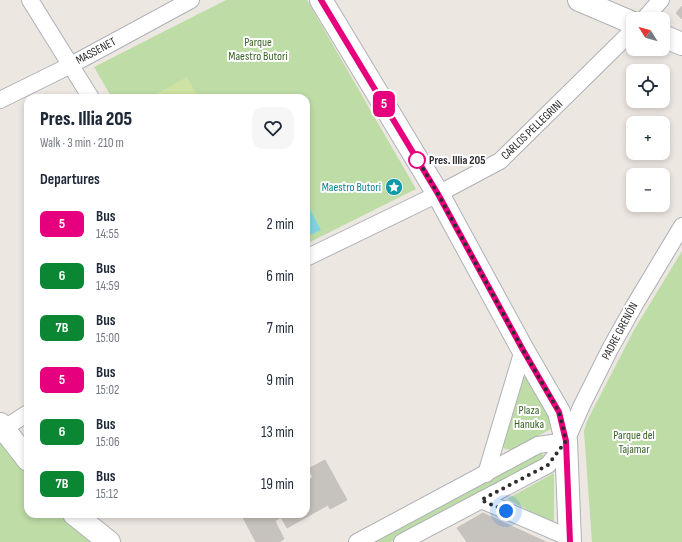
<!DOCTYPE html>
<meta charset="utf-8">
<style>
body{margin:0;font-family:"Sofia Sans Condensed",sans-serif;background:#f6f6f7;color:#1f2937;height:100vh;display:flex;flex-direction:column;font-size:15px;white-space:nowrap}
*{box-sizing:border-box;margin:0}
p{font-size:13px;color:#747a83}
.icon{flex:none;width:22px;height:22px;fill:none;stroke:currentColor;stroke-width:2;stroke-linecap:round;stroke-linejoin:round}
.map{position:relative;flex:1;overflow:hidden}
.panel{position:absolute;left:24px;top:94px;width:286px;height:424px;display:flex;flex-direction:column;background:#fff;border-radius:12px;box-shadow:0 2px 6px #0003}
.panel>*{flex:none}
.badge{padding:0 8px;border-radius:6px;font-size:14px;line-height:26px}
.needle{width:26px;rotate:307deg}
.buttons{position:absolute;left:626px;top:12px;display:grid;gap:8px}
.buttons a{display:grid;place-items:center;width:44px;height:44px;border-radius:8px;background:#fff;box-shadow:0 2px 6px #0003;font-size:20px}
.you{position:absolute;width:20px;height:20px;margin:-10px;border:3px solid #fff;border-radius:50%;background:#1a73e8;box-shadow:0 0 0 6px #1a73e833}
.map>.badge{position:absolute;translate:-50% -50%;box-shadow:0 0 0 2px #fff}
h2{padding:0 16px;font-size:15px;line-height:36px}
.round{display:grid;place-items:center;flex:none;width:42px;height:42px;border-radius:12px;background:#f6f6f7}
.head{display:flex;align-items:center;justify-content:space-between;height:68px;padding:0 16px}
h1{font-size:19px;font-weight:800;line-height:30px}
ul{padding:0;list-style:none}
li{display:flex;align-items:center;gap:12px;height:52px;padding:0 16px}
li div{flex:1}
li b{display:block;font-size:15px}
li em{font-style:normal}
li .badge{min-width:44px;font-weight:700;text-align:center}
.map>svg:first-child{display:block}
.green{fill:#bedca6}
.pitch{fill:#cee2a3}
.water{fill:#83d3e1}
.building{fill:#c6c2bd;stroke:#c8c2bb}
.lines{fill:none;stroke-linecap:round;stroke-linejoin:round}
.street-casing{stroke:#aeb1b7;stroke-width:18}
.secondary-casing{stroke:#aeb1b7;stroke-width:24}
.street{stroke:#fff;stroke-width:16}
.secondary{stroke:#fff;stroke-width:22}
.line-casing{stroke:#fff;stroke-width:9}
.line{stroke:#e6007e;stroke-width:6}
.walk{stroke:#2d2d2d;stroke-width:4;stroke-dasharray:0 7.2}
.stop-dot{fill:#fff;stroke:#e6007e;stroke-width:2}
.labels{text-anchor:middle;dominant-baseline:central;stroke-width:4;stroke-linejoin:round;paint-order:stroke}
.park-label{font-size:12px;fill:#396325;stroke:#fff}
.street-label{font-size:12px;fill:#2d2d2d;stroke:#fff}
.stop-label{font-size:12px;font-weight:bold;fill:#2d2d2d;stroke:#fff;text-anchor:start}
.culture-label{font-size:12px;fill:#0d838f;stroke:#fff;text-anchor:end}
</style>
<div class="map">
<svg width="682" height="542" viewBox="0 0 682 542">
<rect width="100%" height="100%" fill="#ede7e2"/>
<g class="green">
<polygon points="226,0 307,0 416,189 306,244 306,98 112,98 94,67"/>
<polygon points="682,251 682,542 592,542 584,431 587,421 634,330"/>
<polygon points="525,377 531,379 556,426 513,450 505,449 500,444 520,379"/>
<polygon points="0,438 28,474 28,514 64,514 98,542 0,542"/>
<polygon points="537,452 544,455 539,463 390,542 369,542"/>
<polygon points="554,473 554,524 507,499"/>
</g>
<polygon class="pitch" points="187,77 199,98 149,98"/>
<polygon class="water" points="306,202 321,230 306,237"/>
<g class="building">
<polygon points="682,6 682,19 676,13"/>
<polygon points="325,460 347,500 330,509 328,505 287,528 281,517 275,521 284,539 279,542 256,542 241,514 306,514 306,481 313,477 308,469"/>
<polygon points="483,513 546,542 467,542 457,528"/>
</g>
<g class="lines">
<defs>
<g id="street">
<polyline points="30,0 91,98"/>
<polyline points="644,19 661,0"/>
<polyline points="0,100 71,65 191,0"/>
<polyline points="306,258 438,194 500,161 633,30"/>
<polyline points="3,429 28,413"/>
<polyline points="486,474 523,350"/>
<polyline points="481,500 570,538"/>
<polyline points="357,542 538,445 566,441"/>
<polyline points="402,542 548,465 566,441 582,405 610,349 634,306 682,226"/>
</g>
<g id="secondary">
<polyline points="321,0 438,194 523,350 559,412 566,441 570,542"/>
<polyline points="579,0 633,23"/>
<polyline points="663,36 682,44"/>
<polyline points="0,424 28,460"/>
<polyline points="74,514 109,542"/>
</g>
</defs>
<use href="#street" class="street-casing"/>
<use href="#secondary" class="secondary-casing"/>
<use href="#street" class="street"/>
<use href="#secondary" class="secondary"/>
</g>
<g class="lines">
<defs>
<polyline id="line" points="321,0 438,194 523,350 559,412 566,441 570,542"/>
</defs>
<use href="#line" class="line-casing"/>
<use href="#line" class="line"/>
<polyline class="walk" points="417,160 415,155 438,194 523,350 559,412 566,441 548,465 481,500 506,511"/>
</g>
<defs>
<symbol id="sight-disc" viewBox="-11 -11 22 22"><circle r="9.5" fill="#0f9aa8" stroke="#fff"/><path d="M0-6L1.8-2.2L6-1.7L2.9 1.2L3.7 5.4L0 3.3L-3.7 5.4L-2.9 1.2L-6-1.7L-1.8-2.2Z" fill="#fff"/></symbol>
</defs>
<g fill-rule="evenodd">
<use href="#sight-disc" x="384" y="177" width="20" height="20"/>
</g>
<circle class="stop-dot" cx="417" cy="160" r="8"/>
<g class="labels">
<g class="park-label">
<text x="258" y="42">Parque<tspan x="258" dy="14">Maestro Butori</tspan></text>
<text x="529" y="410">Plaza<tspan x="529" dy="14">Hanuka</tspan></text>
<text x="634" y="435">Parque del<tspan x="634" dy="14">Tajamar</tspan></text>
</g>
<g class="street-label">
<text transform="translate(96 51) rotate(-28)">MASSENET</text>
<text transform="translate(532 130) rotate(-44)">CARLOS PELLEGRINI</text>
<text transform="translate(620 331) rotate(-62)">PADRE GRENÓN</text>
</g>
<g class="stop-label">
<text x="429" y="160">Pres. Illia 205</text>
</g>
<g class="culture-label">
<text x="381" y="187">Maestro Butori</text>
</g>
</g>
</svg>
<div class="buttons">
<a><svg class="needle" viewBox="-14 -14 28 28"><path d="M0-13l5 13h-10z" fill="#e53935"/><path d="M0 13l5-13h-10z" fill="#747a83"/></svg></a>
<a><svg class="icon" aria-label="locate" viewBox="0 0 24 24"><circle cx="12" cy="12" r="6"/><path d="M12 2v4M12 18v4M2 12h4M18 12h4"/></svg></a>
<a>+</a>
<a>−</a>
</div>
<div class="you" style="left:506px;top:511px"></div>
<b class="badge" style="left:384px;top:104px;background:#e6007e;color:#fff">5</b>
<section class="panel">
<div class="head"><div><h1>Pres. Illia 205</h1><p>Walk · 3 min · 210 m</p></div><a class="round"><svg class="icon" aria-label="heart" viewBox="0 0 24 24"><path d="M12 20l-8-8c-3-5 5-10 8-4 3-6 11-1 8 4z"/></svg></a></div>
<h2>Departures</h2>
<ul>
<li><span class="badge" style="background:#e6007e;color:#fff">5</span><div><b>Bus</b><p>14:55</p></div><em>2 min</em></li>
<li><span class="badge" style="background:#0b8733;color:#fff">6</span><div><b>Bus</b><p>14:59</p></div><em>6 min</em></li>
<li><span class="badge" style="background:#0b8733;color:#fff">7B</span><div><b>Bus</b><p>15:00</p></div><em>7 min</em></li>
<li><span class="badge" style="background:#e6007e;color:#fff">5</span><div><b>Bus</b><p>15:02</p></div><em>9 min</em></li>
<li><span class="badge" style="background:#0b8733;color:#fff">6</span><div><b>Bus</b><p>15:06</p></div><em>13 min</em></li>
<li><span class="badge" style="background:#0b8733;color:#fff">7B</span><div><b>Bus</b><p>15:12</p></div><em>19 min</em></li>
</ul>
</section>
</div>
